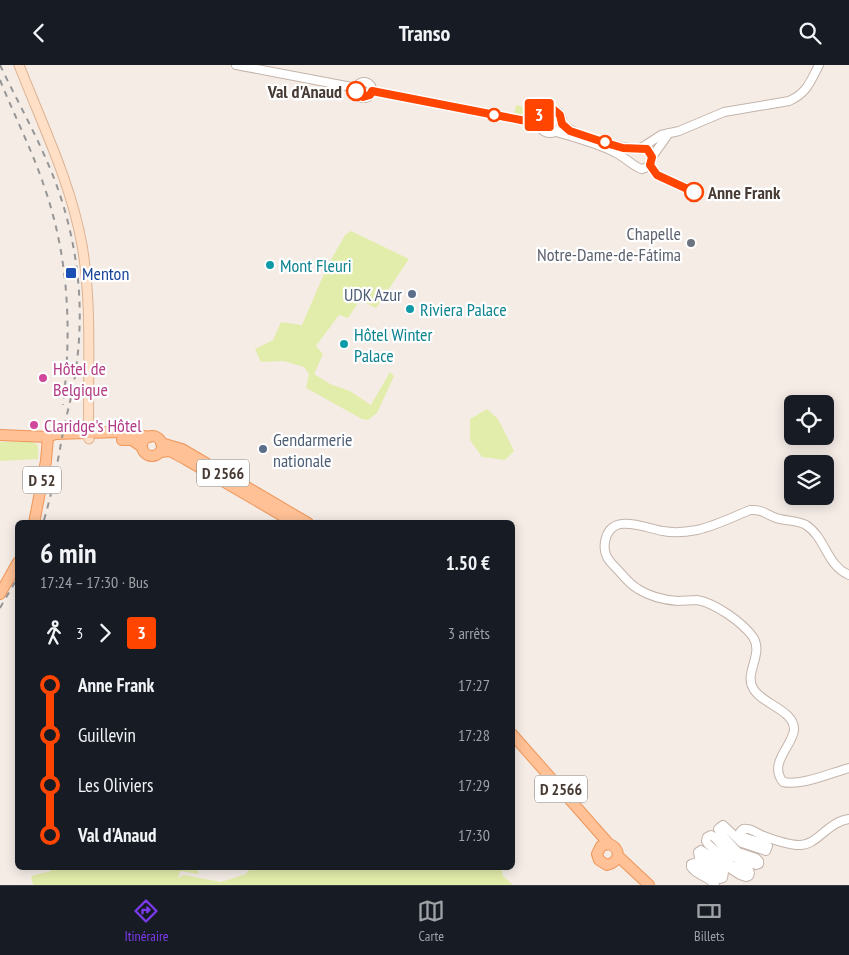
<!DOCTYPE html>
<html lang="fr">
<meta charset="utf-8">
<style>
body{margin:0;font-family:"PT Sans Narrow",sans-serif;background:#242831;color:#f1f3f6;height:100vh;display:flex;flex-direction:column;font-size:19px;white-space:nowrap}
*{box-sizing:border-box;margin:0}
p{font-size:16px;color:#9ea1a6}
.icon{flex:none;width:28px;height:28px;fill:none;stroke:currentColor;stroke-width:2;stroke-linecap:round;stroke-linejoin:round}
.map{position:relative;flex:1;overflow:hidden}
.side{position:absolute;left:15px;top:455px;width:500px;height:350px;display:flex;flex-direction:column;background:#171b24;border-radius:8px;box-shadow:0 2px 12px #0003}
.side>*{flex:none}
.badge{padding:0 10px;border-radius:4px;font-size:18px;line-height:32px}
.buttons{position:absolute;left:784px;top:330px;display:grid;gap:10px}
.buttons a{display:grid;place-items:center;width:50px;height:50px;border-radius:8px;background:#171b24;box-shadow:0 2px 12px #0003;font-size:25px}
.map>.badge{position:absolute;translate:-50% -50%;box-shadow:0 0 0 2px #fff}
.legs{display:flex;align-items:center;gap:8px;height:55px;padding:0 25px;font-size:16px}
.legs p{margin-inline-start:auto}
.head{display:flex;align-items:center;justify-content:space-between;height:85px;padding:0 25px}
h1{font-size:28px;font-weight:800;line-height:38px}
ul{padding:0 25px;list-style:none}
li{display:flex;align-items:center;gap:18px;height:50px;font-size:19px}
li i{display:grid;place-items:center;width:8px;height:100%;margin:0 6px;background:currentColor}
li i::after{content:'';width:12px;height:12px;margin:-6px;border:4px solid;border-radius:50%;background:#171b24}
li p{margin-inline-start:auto}
li:first-child i{background:linear-gradient(#0000 50%,currentColor 0)}
li:last-child i{background:linear-gradient(currentColor 50%,#0000 0)}
header{display:flex;justify-content:space-between;align-items:center;height:65px;padding:0 25px;background:#171b24;font-size:22px;font-weight:800}
.tab-bar{display:flex;justify-content:space-around;align-items:center;height:70px;border-top:1px solid #363941;background:#171b24;font-size:14px;color:#9ea1a6}
.tab-bar a{display:grid;justify-items:center;gap:2px}
.tab-bar .selected{color:#7c3aed}
.map>svg:first-child{display:block}
.green{fill:#e3edab}
.lines{fill:none;stroke-linecap:round;stroke-linejoin:round}
.tertiary-casing{stroke:#c4b4ab;stroke-width:10}
.secondary-casing{stroke:#dcb393;stroke-width:11}
.primary-casing{stroke:#ef9659;stroke-width:12}
.tertiary{stroke:#fff;stroke-width:8}
.secondary{stroke:#ffe0c6;stroke-width:9}
.primary{stroke:#ffc195;stroke-width:10}
.rail{stroke:#969696;stroke-width:2;stroke-dasharray:6 6;stroke-linecap:butt}
.line-1-casing{stroke:#fff;stroke-width:11}
.line-1{stroke:#ff4500;stroke-width:8}
.stop-1-dot{fill:#fff;stroke:#ff4500;stroke-width:2.5}
.worship-dot{fill:#6b7280;stroke:#fff;stroke-width:2}
.culture-dot{fill:#0f9aa8;stroke:#fff;stroke-width:2}
.transit-dot{fill:#1a4fb4;stroke:#fff;stroke-width:2}
.service-dot{fill:#5c6f8a;stroke:#fff;stroke-width:2}
.hotel-dot{fill:#d1479c;stroke:#fff;stroke-width:2}
.labels{text-anchor:middle;dominant-baseline:central;stroke-width:4.5;stroke-linejoin:round;paint-order:stroke}
.shield{fill:#fff;stroke:#7f7671;stroke-width:1}
.shield-label{font-size:16px;font-weight:bold;fill:#483b34}
.stop-label{font-size:18px;font-weight:bold;fill:#483b34;stroke:#fff;text-anchor:end}
.worship-label{font-size:18px;fill:#5b616d;stroke:#fff;text-anchor:end}
.culture-label{font-size:18px;fill:#0d838f;stroke:#fff;text-anchor:start}
.transit-label{font-size:18px;fill:#164399;stroke:#fff;text-anchor:start}
.service-label{font-size:18px;fill:#4e5e75;stroke:#fff;text-anchor:end}
.hotel-label{font-size:18px;fill:#b23c85;stroke:#fff;text-anchor:start}
</style>
<header><svg class="icon" aria-label="back" viewBox="0 0 24 24"><path d="M15 5l-7 7 7 7"/></svg>Transo<svg class="icon" aria-label="search" viewBox="0 0 24 24"><circle cx="10" cy="10" r="6"/><path d="M15 15l6 6"/></svg></header>
<div class="map">
<svg width="849" height="820" viewBox="0 0 849 820">
<rect width="100%" height="100%" fill="#f5ece6"/>
<g class="green">
<polygon points="516,40 538,45 534,51 514,48"/>
<polygon points="351,166 409,194 376,243 360,235 348,253 339,250 316,281 323,289 314,309 330,319 350,326 371,340 390,307 394,311 377,348 368,355 362,354 306,323 309,309 304,302 284,296 261,297 255,284 273,275 281,257 302,260 327,202 345,170"/>
<polygon points="487,344 498,354 514,386 505,395 482,392 470,375 470,354"/>
<polygon points="30,376 38,380 38,394 0,396 0,377"/>
<polygon points="196,802 199,809 180,806 178,813 184,810 221,817 246,809 251,802 501,802 503,811 513,820 33,820 31,811 51,806 51,803"/>
</g>
<g class="lines">
<defs>
<g id="tertiary">
<polyline points="236,0 357,23"/>
<circle cx="364" cy="25" r="8"/>
<polyline points="372,26 495,50 526,56 537,55"/>
<circle cx="550" cy="56" r="12"/>
<path d="M562,59C581,74 612,81 636,84"/>
<path d="M556,67C574,72 599,79 616,88C625,92 635,103 642,104L650,101L652,92L669,68"/>
<path d="M641,83L661,70L679,66L724,47L789,36C807,28 810,17 819,0"/>
<path d="M849,510C826,500 826,473 806,460C797,455 785,456 776,453C766,449 761,444 750,445C733,452 715,461 697,465C686,467 673,468 663,466C644,463 610,446 605,477C603,489 608,495 616,503C623,510 629,519 638,524C649,531 664,535 678,536C684,536 690,535 697,535C715,538 742,557 753,572C764,589 744,608 753,623C761,639 795,645 794,665C792,682 768,698 783,717C802,721 830,708 849,703"/>
<path d="M715,820C708,811 697,811 691,802V799L694,798L720,814L723,813L724,807L699,793L698,787L701,785L740,810L746,812L749,811L750,808L749,805L731,800L708,779L706,776L707,772L711,770C720,775 723,786 732,791C739,795 748,796 756,800L759,799V796L756,793L738,787L720,768L718,764L720,762L723,760L742,778L766,786L768,781C760,775 748,776 741,770L740,767C743,764 743,763 747,764C752,764 757,768 761,770C772,774 787,780 799,780C817,781 827,757 849,754"/>
</g>
<path id="secondary" d="M19,0C42,59 71,118 82,180C93,244 87,310 89,374"/>
<g id="primary">
<polyline points="0,370 48,372 55,369 119,367 149,372"/>
<circle cx="152" cy="381" r="10"/>
<polyline points="122,375 132,375 142,382"/>
<polyline points="161,378 182,384 308,458"/>
<polyline points="160,387 170,386 185,394 293,457"/>
<polyline points="34,458 46,396 48,372"/>
<polyline points="0,529 18,497"/>
<path d="M512,669L609,779C622,784 620,797 607,800L599,795L597,789L601,781L609,779"/>
<polyline points="618,791 649,820"/>
</g>
</defs>
<use href="#tertiary" class="tertiary-casing"/>
<use href="#secondary" class="secondary-casing"/>
<use href="#primary" class="primary-casing"/>
<use href="#tertiary" class="tertiary"/>
<use href="#secondary" class="secondary"/>
<use href="#primary" class="primary"/>
<g class="rail">
<path d="M0,0C20,42 44,83 59,127C79,186 85,248 75,310C73,327 68,344 64,362C58,394 53,426 43,458"/>
<path d="M0,15C14,50 31,83 43,118C69,191 72,264 63,340"/>
<polyline points="0,543 18,512"/>
</g>
</g>
<g class="lines">
<defs>
<polyline id="line-1" points="356,26 358,30 363,32 370,30 372,26 526,56 537,55 542,47 553,44 560,50 562,59 570,66 606,78 623,83 647,84 652,92 650,100 657,110 694,127"/>
</defs>
<use href="#line-1" class="line-1-casing"/>
<use href="#line-1" class="line-1"/>
</g>
<g class="stop-1-dot">
<circle cx="356" cy="26" r="9"/>
<circle cx="494" cy="50" r="6"/>
<circle cx="605" cy="77" r="6"/>
<circle cx="694" cy="127" r="9"/>
</g>
<circle class="worship-dot" cx="691" cy="178" r="5"/>
<g class="culture-dot">
<circle cx="270" cy="200" r="5"/>
<circle cx="410" cy="244" r="5"/>
<circle cx="344" cy="279" r="5"/>
</g>
<rect class="transit-dot" x="65" y="202" width="12" height="12" rx="2.5"/>
<g class="service-dot">
<circle cx="412" cy="229" r="5"/>
<circle cx="263" cy="384" r="5"/>
</g>
<g class="hotel-dot">
<circle cx="43" cy="313" r="5"/>
<circle cx="34" cy="360" r="5"/>
</g>
<g class="labels">
<g class="shield">
<rect x="197" y="394.5" width="52" height="27" rx="4"/>
<rect x="23" y="401.5" width="38" height="27" rx="4"/>
<rect x="535" y="710.5" width="52" height="27" rx="4"/>
</g>
<g class="shield-label">
<text x="223" y="408">D 2566</text>
<text x="42" y="415">D 52</text>
<text x="561" y="724">D 2566</text>
</g>
<g class="stop-label">
<text x="342" y="26">Val d'Anaud</text>
<text x="708" y="127" text-anchor="start">Anne Frank</text>
</g>
<g class="worship-label">
<text x="681" y="168">Chapelle<tspan x="681" dy="21">Notre-Dame-de-Fátima</tspan></text>
</g>
<g class="culture-label">
<text x="280" y="200">Mont Fleuri</text>
<text x="420" y="244">Riviera Palace</text>
<text x="354" y="269">Hôtel Winter<tspan x="354" dy="21">Palace</tspan></text>
</g>
<g class="transit-label">
<text x="82" y="208">Menton</text>
</g>
<g class="service-label">
<text x="402" y="229">UDK Azur</text>
<text x="273" y="374" text-anchor="start">Gendarmerie<tspan x="273" dy="21">nationale</tspan></text>
</g>
<g class="hotel-label">
<text x="53" y="303">Hôtel de<tspan x="53" dy="21">Belgique</tspan></text>
<text x="44" y="360">Claridge's Hôtel</text>
</g>
</g>
</svg>
<div class="buttons">
<a><svg class="icon" aria-label="locate" viewBox="0 0 24 24"><circle cx="12" cy="12" r="6"/><path d="M12 2v4M12 18v4M2 12h4M18 12h4"/></svg></a>
<a><svg class="icon" aria-label="layers" viewBox="0 0 24 24"><path d="M12 4l9 5-9 5-9-5zM3 14l9 5 9-5"/></svg></a>
</div>
<b class="badge" style="left:539px;top:50px;background:#ff4500;color:#fff">3</b>
<section class="side">
<div class="head"><div><h1>6 min</h1><p>17:24 – 17:30 · Bus</p></div><b>1.50 €</b></div>
<div class="legs"><svg class="icon" aria-label="walk" viewBox="0 0 24 24"><circle cx="13" cy="4" r="2"/><path d="M13 8l-2 6 4 7M11 14l-3 7M7 12l3-4h3l4 4"/></svg>3<svg class="icon" aria-label="forward" viewBox="0 0 24 24"><path d="M9 5l7 7-7 7"/></svg><b class="badge" style="background:#ff4500;color:#fff">3</b><p>3 arrêts</p></div>
<ul>
<li><i style="color:#ff4500"></i><b>Anne Frank</b><p>17:27</p></li>
<li><i style="color:#ff4500"></i><span>Guillevin</span><p>17:28</p></li>
<li><i style="color:#ff4500"></i><span>Les Oliviers</span><p>17:29</p></li>
<li><i style="color:#ff4500"></i><b>Val d'Anaud</b><p>17:30</p></li>
</ul>
</section>
</div>
<nav class="tab-bar">
<a class="selected"><svg class="icon" aria-label="directions" viewBox="0 0 24 24"><path d="M12 3l9 9-9 9-9-9zM9 14v-3h6M13 9l2 2-2 2"/></svg>Itinéraire</a>
<a><svg class="icon" aria-label="map" viewBox="0 0 24 24"><path d="M3 6l6-2 6 2 6-2v14l-6 2-6-2-6 2zM9 4v14M15 6v14"/></svg>Carte</a>
<a><svg class="icon" aria-label="tickets" viewBox="0 0 24 24"><path d="M3 7h18v10H3zM15 7v10"/></svg>Billets</a>
</nav>
